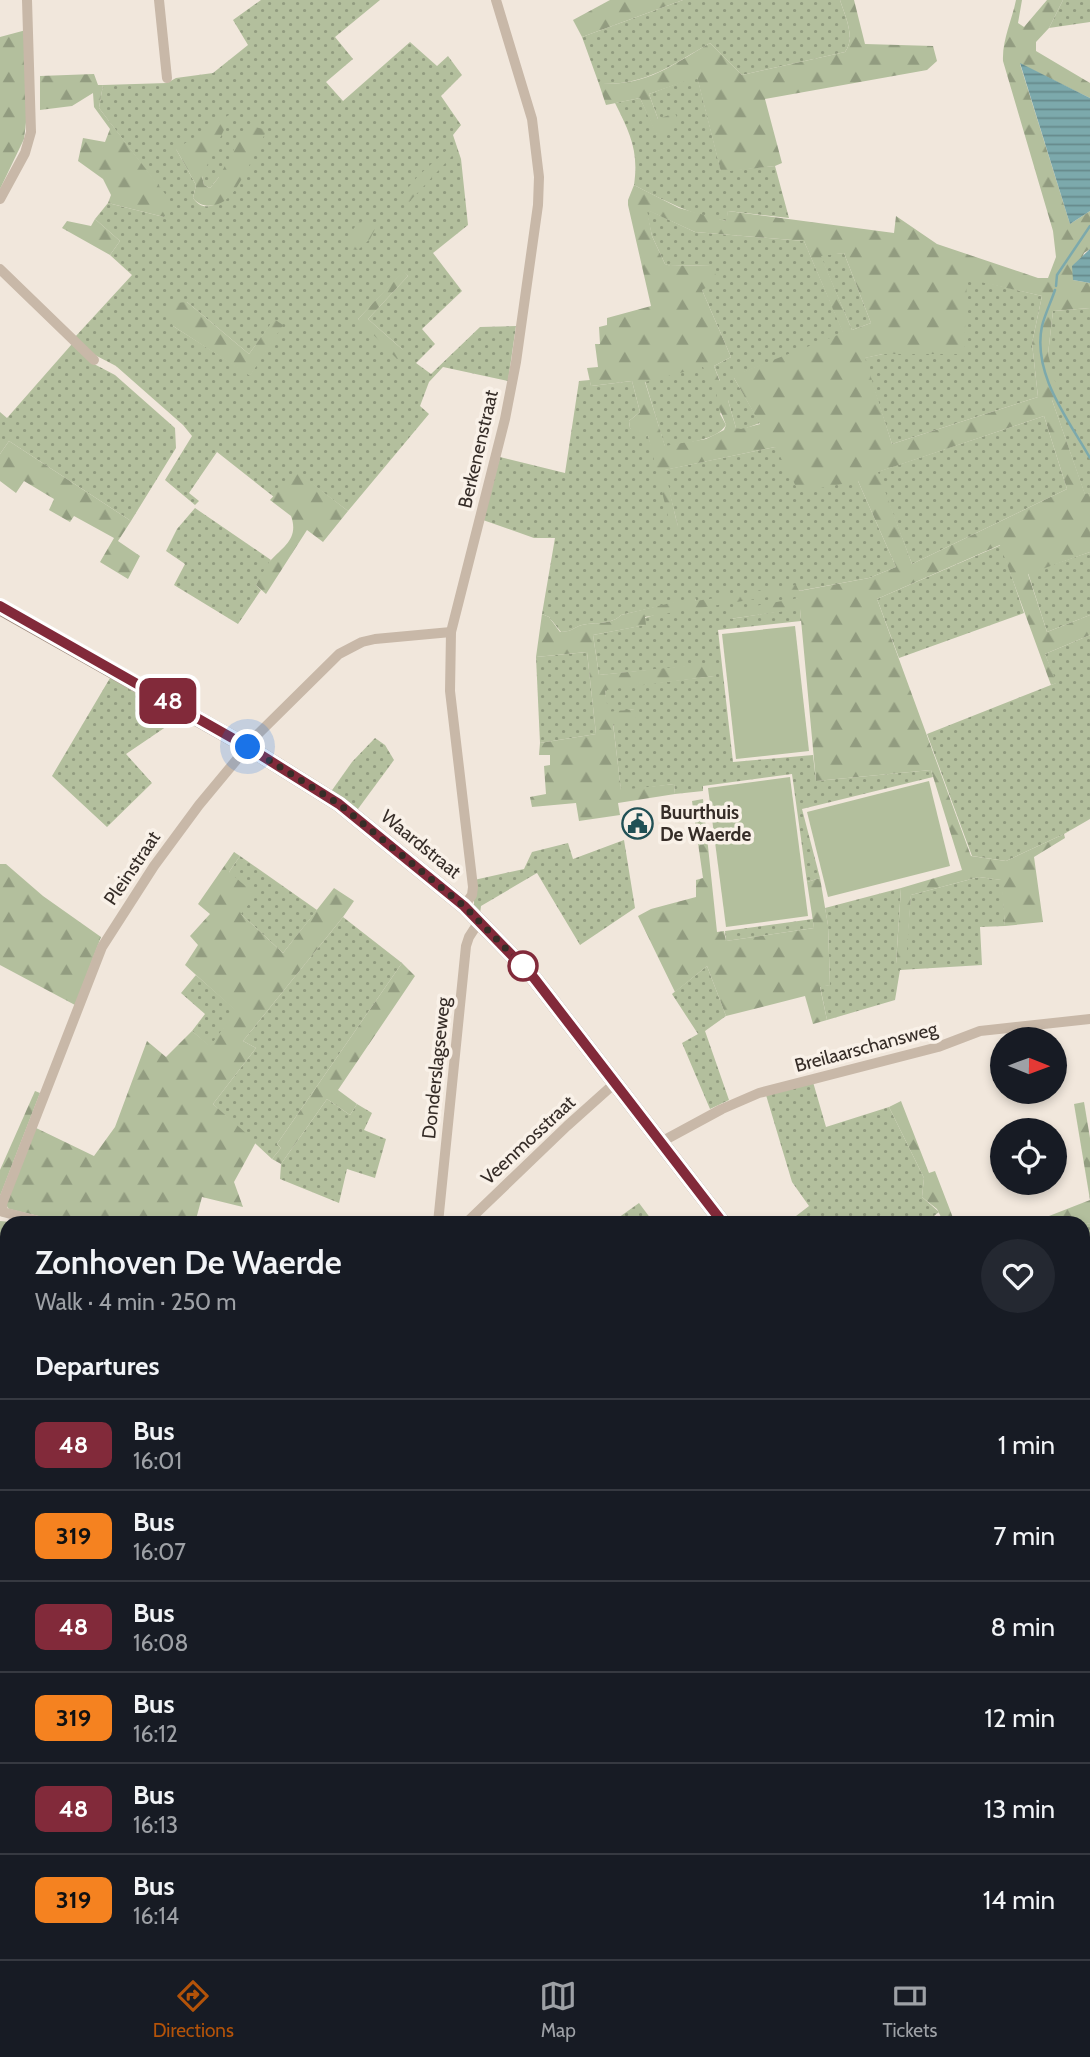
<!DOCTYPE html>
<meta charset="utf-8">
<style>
body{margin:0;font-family:Cabin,sans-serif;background:#242831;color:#f1f3f6;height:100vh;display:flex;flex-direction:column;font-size:26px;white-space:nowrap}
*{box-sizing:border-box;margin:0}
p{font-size:23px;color:#9ea1a6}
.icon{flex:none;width:38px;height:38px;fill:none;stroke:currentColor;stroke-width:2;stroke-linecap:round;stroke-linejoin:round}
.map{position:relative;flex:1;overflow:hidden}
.side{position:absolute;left:0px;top:1216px;width:1090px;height:744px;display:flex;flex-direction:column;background:#171b24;border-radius:21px 21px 0 0;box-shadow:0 4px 10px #0003}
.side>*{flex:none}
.badge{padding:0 14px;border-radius:10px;font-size:24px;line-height:46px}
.needle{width:46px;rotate:91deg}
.controls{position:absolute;left:990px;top:1027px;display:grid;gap:14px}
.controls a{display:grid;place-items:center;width:77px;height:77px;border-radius:50%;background:#171b24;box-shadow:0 4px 10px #0003;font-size:35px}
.you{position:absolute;width:35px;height:35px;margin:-18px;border:5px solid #fff;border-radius:50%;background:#1a73e8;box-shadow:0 0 0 10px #1a73e833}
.map>.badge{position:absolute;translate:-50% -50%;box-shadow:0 0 0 4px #fff}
h2{padding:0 35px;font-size:26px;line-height:63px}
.round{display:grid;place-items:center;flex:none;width:74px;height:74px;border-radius:37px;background:#242831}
.head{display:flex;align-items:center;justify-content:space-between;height:119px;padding:0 35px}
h1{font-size:33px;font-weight:600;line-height:52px}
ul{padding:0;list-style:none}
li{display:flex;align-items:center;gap:21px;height:91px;padding:0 35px;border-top:2px solid #363941}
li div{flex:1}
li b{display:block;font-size:26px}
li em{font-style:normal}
li .badge{min-width:77px;font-weight:700;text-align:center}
.dock{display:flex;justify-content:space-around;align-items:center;height:98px;border-top:2px solid #363941;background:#171b24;font-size:19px;color:#9ea1a6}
.dock a{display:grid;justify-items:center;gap:4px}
.dock .current{color:#b45309}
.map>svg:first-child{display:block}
.grass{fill:url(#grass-dots);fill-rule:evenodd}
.forest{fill:url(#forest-firs);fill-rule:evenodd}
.park{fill:url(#park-crowns)}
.pitch{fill:#b3bf9d}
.water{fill:url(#water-rules)}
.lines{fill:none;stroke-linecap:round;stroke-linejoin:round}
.stream{stroke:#7ca9ac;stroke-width:2.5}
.street{stroke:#c8b8a8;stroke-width:10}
.secondary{stroke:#9c877a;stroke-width:16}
.line-casing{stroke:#fff;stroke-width:16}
.line{stroke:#822a3a;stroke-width:10}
.walk{stroke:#362d28;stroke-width:7;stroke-dasharray:0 12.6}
.stop-dot{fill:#fff;stroke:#822a3a;stroke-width:3.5}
.labels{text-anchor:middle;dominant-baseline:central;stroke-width:7;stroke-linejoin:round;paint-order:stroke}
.street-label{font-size:19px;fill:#362d28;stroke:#f9f1e8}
.poi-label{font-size:19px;font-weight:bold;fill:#362d28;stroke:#f9f1e8;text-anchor:start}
</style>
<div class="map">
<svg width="1090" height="1959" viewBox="0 0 1090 1959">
<defs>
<pattern id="grass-dots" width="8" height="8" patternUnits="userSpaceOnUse" patternTransform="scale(1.75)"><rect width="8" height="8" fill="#b3bf9d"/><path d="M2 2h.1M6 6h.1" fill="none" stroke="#929c80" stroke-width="1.8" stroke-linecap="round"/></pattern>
<pattern id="forest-firs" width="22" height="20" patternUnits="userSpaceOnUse" patternTransform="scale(1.75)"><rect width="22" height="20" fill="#b3bf9d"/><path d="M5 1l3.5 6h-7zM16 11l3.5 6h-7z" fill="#929c80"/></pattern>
<pattern id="park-crowns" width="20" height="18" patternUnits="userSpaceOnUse" patternTransform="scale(1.75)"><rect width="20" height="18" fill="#b3bf9d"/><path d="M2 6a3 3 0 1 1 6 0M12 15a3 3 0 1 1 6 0" fill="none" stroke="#929c80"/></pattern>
<pattern id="water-rules" width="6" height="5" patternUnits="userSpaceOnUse" patternTransform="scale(1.75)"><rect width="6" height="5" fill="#7ca9ac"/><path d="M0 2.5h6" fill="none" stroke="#668a8c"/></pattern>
</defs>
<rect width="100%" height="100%" fill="#f1e7dc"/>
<g class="grass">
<path d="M261,0H380L335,37L353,59L326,82L343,101L410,42L437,66L448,56L462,75L441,96L461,125L453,135L461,159L468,225L433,253L462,291L422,329L435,344L416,363L431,374L480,327L516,326L508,381L443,367L429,382L420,406L429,414L348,511L296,472L274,497L217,452L189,493L199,501L195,505L165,480L192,436L183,425L116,366L93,354L75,337L132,275L110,255L120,241L95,219L108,203L164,217L168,199L99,108L103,85L167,83L176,78L213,73L248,45L233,20ZM176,149L202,176L204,185L210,188L219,177L214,205C204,208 199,206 193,198L196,185ZM403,272L408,276L368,319L403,350L358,319ZM187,302L249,354L274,320L282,325L250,375L173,326Z"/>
<path d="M683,0H840C845,16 856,38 845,52L742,75L710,43C670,66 647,85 599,84L582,37Z"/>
<polygon points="1063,0 1090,0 1090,22 1049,28"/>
<path d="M697,76L721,171L775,166L789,218L728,211L727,221C693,216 665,201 634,185C639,151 630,133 615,103L640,98L657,134L658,119L649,94Z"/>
<path d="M646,209L695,232L804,241L844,334L741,373L734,378L760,423L741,430L736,428L728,400L720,414L726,425C716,441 683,443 665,447L645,381L703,366L720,381L714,366L731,357L702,290L712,265L670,266L665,264L652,236Z"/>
<polygon points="844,253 871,323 852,330 820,255"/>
<polygon points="967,278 1042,296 1032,343 1038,397 892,444 864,358 883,354"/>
<polygon points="1090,308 1090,493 1085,495 1052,400 1048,354 1053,311"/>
<polygon points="72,344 94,364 115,375 175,428 176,448 131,521 9,441 0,454 0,412 7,418"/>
<path d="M590,380L591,386L632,381L640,412L629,421L630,428L648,436L678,527L664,470L775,447L858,481L896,567L869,578L798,591L799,598L730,619L800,608L801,621L718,630L733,762L813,755L816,781L931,770L933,777L802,809L820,878L807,882L792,774L703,786V791L675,794L674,784L621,791L613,723L635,709L607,713L605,689L714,676V664L599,675L593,635L645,625V618L696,601L695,598L621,615C611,625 596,622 582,625C572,628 574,631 561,632L549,617L542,614L555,538H534L483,520L500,457L565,473L579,381Z"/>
<polygon points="1044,416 1067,489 912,564 877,472"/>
<polygon points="195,508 271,560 256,585 261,590 238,624 174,585 185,564 166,551 177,529"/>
<polygon points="1001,545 1024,613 899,658 877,599"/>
<polygon points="1090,552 1090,615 1047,632 1028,573"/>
<polygon points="1090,635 1090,819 1064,834 1006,861 972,856 927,734 1056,683 1045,654"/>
<polygon points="587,652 596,734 540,743 536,657"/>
<polygon points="110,678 179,718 126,754 152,783 107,827 52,776"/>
<polygon points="375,738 385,745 394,760 355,813 330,793 352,762"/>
<polygon points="624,840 635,908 580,945 537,873 481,906 480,914 474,908 474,880 524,869 532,852 568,843 573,859"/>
<polygon points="240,856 317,910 283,953 241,914 229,872"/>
<polygon points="979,877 1002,880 1005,926 980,927 982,965 900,970 895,1000 827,1020 820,986 830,985 828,925 825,908 901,888 896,963 905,964 911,895"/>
<polygon points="343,917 402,963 277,1144 281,1148 272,1159 213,1104 256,1048 243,1041"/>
<polygon points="813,919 814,928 726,941 725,931"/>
<polygon points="707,966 726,1016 705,1031 729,1100 710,1109 682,1043 698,1034 672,994"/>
<polygon points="196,975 237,1011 210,1047 192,1031 205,1014 181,993"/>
<polygon points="813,1082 826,1127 889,1107 924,1178 922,1197 939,1212 925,1223 787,1223 809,1206 792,1182 766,1095"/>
<polygon points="327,1099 350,1115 357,1104 372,1113 364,1130 386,1139 375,1178 347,1169 339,1203 280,1179 281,1164"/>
<polygon points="639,1203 654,1223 611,1223"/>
<polygon points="1090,1223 1090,1366 1083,1367 1083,1225"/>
<polygon points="1083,1420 1090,1438 1090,1456 1083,1458"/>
</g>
<g class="forest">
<polygon points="610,0 683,0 582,37 573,20"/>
<path d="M840,0H854L865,44L933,46L937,61L927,70L765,99L782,163L775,166L721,172L697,77L649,94L658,119L675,113L680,124L656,134L640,98L606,105L599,84C648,85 669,67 710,43L742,75L845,52C856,38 845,16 840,0Z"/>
<path d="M1016,0H1022L1018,23L1024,27L1047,0H1063L1049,28L1036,42V51L1090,83V98L1020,64L1070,224L1090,211V249L1084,253L1073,280L1090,283V308L1053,311L1048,354L1059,397L1052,400L1085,494L1090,493V552L1028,574L1047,632L1090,615V635L1045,654L1057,683L1051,685L1000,545L877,599L971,856L1006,861L1064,834L1065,838L1034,857L1043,922L1005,926L1001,880L979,877L911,895L906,964H896L901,888L962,870L931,770L816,781L800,609L729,619L728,611L798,598V592L645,617L646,625L593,635L599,675L714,663L715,676L605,690L608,712L635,709L636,721L613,724L621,790L674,784L675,794L618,803L620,815L579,821L576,803L532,807L530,797L546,794L544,766L550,765V755H539L540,743L596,734L587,652L536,657L542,614L549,617L560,632C574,631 572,628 582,625C596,622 611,625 621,615L695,597L696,601L796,585L799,591L869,578L896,567L858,481L799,492L775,447L665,470L678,528H671L648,436L637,434L630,428L629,421L640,412L632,381L591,386L587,368L598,367L595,344H600L599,327L607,325V318L651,306L628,205V200L634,185L679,208L726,221L728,211L894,233L896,216L937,244L1038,278H1048L1056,257L1053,231L1003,61C1002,40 1012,20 1016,0ZM647,210L695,232L804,241L843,333L742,372L739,367L733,364L734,378L760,424L741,429L736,428L728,400L720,393H717L716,400L726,425L724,430L706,439L665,446L645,382L703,367L708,380L718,386L720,382L714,366L731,357L702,290L718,281L712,265L671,266L665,264L652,236ZM844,253L871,323L852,330L821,256ZM967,279L1042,296L1032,343L1038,397L892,444L865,358L883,354H964ZM1044,416L1067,489L912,564L878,472Z"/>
<polygon points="26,30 27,114 24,139 0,189 0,37"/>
<polygon points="94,74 98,85 103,85 99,108 169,199 169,210 164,217 108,203 111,195 103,179 78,161 83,138 105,142 110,129 94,107 93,93 72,106 40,110 40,76"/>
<path d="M232,113L202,176L204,185L210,188L219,177L247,125L267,130C258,147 243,181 231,195C222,206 203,211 193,198L196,185L176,149Z"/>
<polygon points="447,150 452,156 409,202 402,195 418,176"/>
<polygon points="95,219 120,241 110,255 62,228 67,221 91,226"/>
<path d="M369,221L378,223L370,239L358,250L349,249C348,236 351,231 359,222Z"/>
<polygon points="403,271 408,276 368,319 403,350 403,356 397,359 358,319"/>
<polygon points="187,302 249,354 274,319 283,325 250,376 173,326 168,315 169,307 176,303"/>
<polygon points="9,441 131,521 118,541 140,556 128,579 100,562 114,538 74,516 70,522 49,510 54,499 24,481 16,493 0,481 0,454"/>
<path d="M296,471L348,511L323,542L307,530L266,594L256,585C260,577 265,567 271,560C284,546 299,538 291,516L270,500Z"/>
<polygon points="703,799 717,932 724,931 726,941 814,928 807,882 820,878 828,925 830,985 820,987 827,1020 813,1024 805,996 726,1016 707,966 675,992 638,916 651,909 696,897 696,880 703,878 692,801"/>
<polygon points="234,852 240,856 229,872 256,895 241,914 283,953 334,888 354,901 343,917 243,1041 256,1048 213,1104 256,1142 234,1182 243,1207 202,1197 195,1223 68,1223 9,1209 6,1205 34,1127 94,1156 115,1127 147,1041 166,1057 192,1031 210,1046 236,1011 185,965 198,945 190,936 210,914 198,904"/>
<polygon points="0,864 6,864 43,896 101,937 75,1005 0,965"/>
<polygon points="402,963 415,976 338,1090 357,1104 350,1115 327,1099 281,1164 272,1159 281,1148 277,1144"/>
<polygon points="35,1091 40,1093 0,1196 0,1170"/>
<polygon points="901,1101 929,1173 935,1171 955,1223 944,1223 937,1209 922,1197 924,1178 889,1107"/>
<polygon points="1084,1102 1090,1138 1090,1200 1074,1104"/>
<polygon points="1090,1200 1090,1223 1083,1225 1083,1223 1031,1223"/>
<polygon points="0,1221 23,1223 7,1223 7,1603 1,1619"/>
<polygon points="1090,1366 1090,1438 1083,1420 1083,1367"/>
<polygon points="1090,1456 1090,1505 1083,1501 1083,1458"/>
<polygon points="0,1635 7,1642 7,1953 429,1953 361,1959 0,1959"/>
<polygon points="1090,1824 1090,1956 1078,1959 468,1959 486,1953 1083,1953 1083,1827"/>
</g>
<g class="park">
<polygon points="7,1911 7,1953 438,1953 438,1959 0,1959 0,1922"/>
<polygon points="556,1953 710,1953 714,1959 556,1959"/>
</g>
<g class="pitch">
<polygon points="795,626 809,751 736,759 722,634"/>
<polygon points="790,777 808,916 726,927 708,788"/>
<polygon points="929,781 950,866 828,897 807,812"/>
</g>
<g class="water">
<polygon points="1020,63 1090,98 1090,211 1070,224"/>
<polygon points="1090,249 1090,283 1073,280 1072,266"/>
</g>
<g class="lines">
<g class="stream">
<polyline points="1056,286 1057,275 1090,226"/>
<path d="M1055,290C1051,302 1045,314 1042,326C1032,374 1068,419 1090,458"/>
</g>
<g class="street">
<polyline points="159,0 167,78"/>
<polyline points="0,199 25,153 31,132 27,0"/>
<polyline points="0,269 94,360"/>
<polyline points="464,906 472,895 473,887 450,691 451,632 505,419 516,362 538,205 539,177 532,119 496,0"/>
<polyline points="661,1142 722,1109 759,1093 938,1047 980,1031 1090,1019"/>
<polyline points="47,1223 3,1212 2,1204 102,947 154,866 199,805 258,734 339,654 362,642 375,639 451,632"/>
<polyline points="438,1223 466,946 469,937 480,920"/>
<polyline points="466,1223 567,1126 615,1083"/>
<polyline points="1083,1717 1090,1716"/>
<polyline points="438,1953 438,1959"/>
<polyline points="734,1953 739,1959"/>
<polyline points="446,1959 466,1953"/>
</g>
<g class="secondary">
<polyline points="0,607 248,747 339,804 464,906 534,978 723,1223"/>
<polyline points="1083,1637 1090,1642"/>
</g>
</g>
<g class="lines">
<defs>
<polyline id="line" points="0,606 248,747 339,804 464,906 534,978 723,1223"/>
</defs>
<use href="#line" class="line-casing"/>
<use href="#line" class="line"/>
<polyline class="walk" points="248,747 339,804 464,906 523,966"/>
</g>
<defs>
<symbol id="civic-ring" viewBox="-11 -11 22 22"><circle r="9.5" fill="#f9f1e8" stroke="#205055" stroke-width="1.5"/><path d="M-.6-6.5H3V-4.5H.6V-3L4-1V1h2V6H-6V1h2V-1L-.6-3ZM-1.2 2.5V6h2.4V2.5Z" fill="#205055"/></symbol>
</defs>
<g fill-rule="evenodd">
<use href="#civic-ring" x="620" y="806" width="35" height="35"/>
</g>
<circle class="stop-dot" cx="523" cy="966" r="14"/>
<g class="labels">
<g class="street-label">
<text transform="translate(478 449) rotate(-77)">Berkenenstraat</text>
<text transform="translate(421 844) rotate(39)">Waardstraat</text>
<text transform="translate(132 868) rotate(-56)">Pleinstraat</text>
<text transform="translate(866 1047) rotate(-15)">Breilaarschansweg</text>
<text transform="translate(436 1068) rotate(-84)">Donderslagseweg</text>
<text transform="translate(528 1140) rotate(-43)">Veenmosstraat</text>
</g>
<g class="poi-label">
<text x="660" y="812">Buurthuis<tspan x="660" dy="22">De Waerde</tspan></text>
</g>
</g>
</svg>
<div class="controls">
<a><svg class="needle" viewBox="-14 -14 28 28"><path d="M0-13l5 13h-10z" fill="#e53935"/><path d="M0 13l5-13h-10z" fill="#9ea1a6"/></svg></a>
<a><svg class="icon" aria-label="locate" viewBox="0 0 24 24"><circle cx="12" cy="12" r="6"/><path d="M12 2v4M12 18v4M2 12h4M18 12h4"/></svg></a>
</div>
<div class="you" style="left:248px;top:747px"></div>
<b class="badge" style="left:168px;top:701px;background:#822a3a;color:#fff">48</b>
<section class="side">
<div class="head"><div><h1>Zonhoven De Waerde</h1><p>Walk · 4 min · 250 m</p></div><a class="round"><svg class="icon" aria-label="heart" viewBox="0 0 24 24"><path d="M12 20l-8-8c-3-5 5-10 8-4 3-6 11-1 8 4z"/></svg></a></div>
<h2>Departures</h2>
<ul>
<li><span class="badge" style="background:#822a3a;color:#fff">48</span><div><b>Bus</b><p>16:01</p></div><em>1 min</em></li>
<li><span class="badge" style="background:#f58220;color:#111">319</span><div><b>Bus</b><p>16:07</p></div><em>7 min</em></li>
<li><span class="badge" style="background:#822a3a;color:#fff">48</span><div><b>Bus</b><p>16:08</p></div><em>8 min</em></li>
<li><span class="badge" style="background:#f58220;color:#111">319</span><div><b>Bus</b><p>16:12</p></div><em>12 min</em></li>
<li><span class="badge" style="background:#822a3a;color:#fff">48</span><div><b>Bus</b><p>16:13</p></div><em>13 min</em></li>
<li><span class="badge" style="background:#f58220;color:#111">319</span><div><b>Bus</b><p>16:14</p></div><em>14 min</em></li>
</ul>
</section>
</div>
<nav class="dock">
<a class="current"><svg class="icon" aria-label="directions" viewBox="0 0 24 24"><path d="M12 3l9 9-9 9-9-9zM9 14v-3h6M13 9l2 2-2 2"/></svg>Directions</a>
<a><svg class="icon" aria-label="map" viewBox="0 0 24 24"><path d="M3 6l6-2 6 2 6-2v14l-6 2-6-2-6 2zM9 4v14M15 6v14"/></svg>Map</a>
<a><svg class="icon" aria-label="tickets" viewBox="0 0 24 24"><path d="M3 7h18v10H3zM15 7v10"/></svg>Tickets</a>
</nav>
